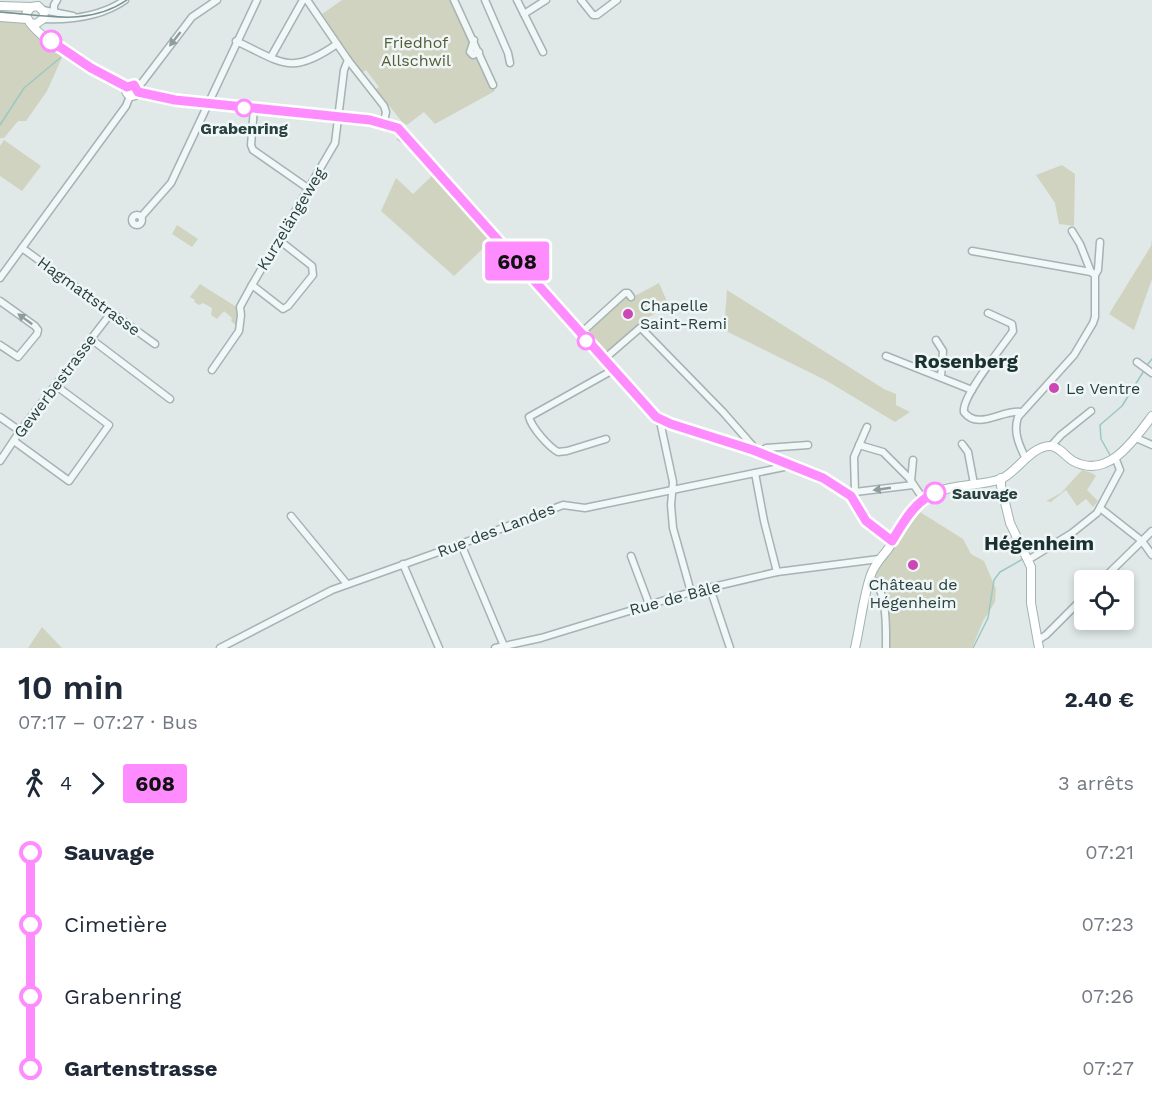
<!DOCTYPE html>
<html lang="fr">
<meta charset="utf-8">
<style>
body{margin:0;font-family:"Work Sans",sans-serif;background:#f2f2f3;color:#1f2937;height:100vh;display:flex;flex-direction:column;font-size:22px;white-space:nowrap}
*{box-sizing:border-box;margin:0}
p{font-size:20px;color:#747a83}
.icon{flex:none;width:33px;height:33px;fill:none;stroke:currentColor;stroke-width:2;stroke-linecap:round;stroke-linejoin:round}
.map{position:relative;height:648px;overflow:hidden}
.panel{display:flex;flex-direction:column;background:#fff;flex:1}
.panel>*{flex:none}
.badge{padding:0 12px;border-radius:4px;font-size:21px;line-height:39px}
.fabs{position:absolute;left:1074px;top:570px;display:grid;gap:12px}
.fabs a{display:grid;place-items:center;width:60px;height:60px;border-radius:6px;background:#fff;box-shadow:0 3px 9px #0003;font-size:30px}
.map>.badge{position:absolute;translate:-50% -50%;box-shadow:0 0 0 3px #fff}
.legs{display:flex;align-items:center;gap:9px;height:66px;padding:0 18px;font-size:20px}
.legs p{margin-inline-start:auto}
.head{display:flex;align-items:center;justify-content:space-between;height:102px;padding:0 18px}
h1{font-size:33px;font-weight:600;line-height:45px}
ul{padding:0 18px;list-style:none}
li{display:flex;align-items:center;gap:21px;height:72px;font-size:22px}
li i{display:grid;place-items:center;width:9px;height:100%;margin:0 8px;background:currentColor}
li i::after{content:'';width:15px;height:15px;margin:-8px;border:4px solid;border-radius:50%;background:#fff}
li p{margin-inline-start:auto}
li:first-child i{background:linear-gradient(#0000 50%,currentColor 0)}
li:last-child i{background:linear-gradient(currentColor 50%,#0000 0)}
.map>svg:first-child{display:block}
.green{fill:#d1d3c1}
.lines{fill:none;stroke-linecap:round;stroke-linejoin:round}
.stream{stroke:#9bc8c1;stroke-width:1.5}
.major-tunnel{stroke:#bbc7c6;stroke-width:8;stroke-dasharray:8 4;stroke-linecap:butt}
.minor-casing{stroke:#a5b3b2;stroke-width:9}
.major-casing{stroke:#9fb4b3;stroke-width:10}
.minor{stroke:#f2f7f7;stroke-width:6}
.major{stroke:#fff;stroke-width:8}
.tram{stroke:#799291;stroke-width:1.5}
.oneway{fill:#8e9c9b}
.line-1-casing{stroke:#fff;stroke-width:14}
.line-1{stroke:#ff8cff;stroke-width:9}
.stop-1-dot{fill:#fff;stroke:#ff8cff;stroke-width:3}
.poi-dot{fill:#cd46b6;stroke:#eff6f6;stroke-width:2}
.labels{text-anchor:middle;dominant-baseline:central;stroke-width:5;stroke-linejoin:round;paint-order:stroke}
.park-label{font-size:16px;fill:#575c36;stroke:#eff6f6}
.stop-label{font-size:16px;font-weight:bold;fill:#29403f;stroke:#eff6f6}
.street-label{font-size:16px;fill:#29403f;stroke:#eff6f6}
.poi-label{font-size:16px;fill:#29403f;stroke:#eff6f6;text-anchor:start}
.quarter-label{font-size:20px;font-weight:bold;fill:#1b3130;stroke:#eff6f6}
</style>
<div class="map">
<svg width="1152" height="648" viewBox="0 0 1152 648">
<rect width="100%" height="100%" fill="#e0e9e8"/>
<g class="green">
<polygon points="342,0 452,0 470,36 472,57 478,57 495,91 435,124 424,112 407,125 402,122 376,89 379,87 366,70 362,73 322,14"/>
<polygon points="0,17 27,19 64,53 47,91 26,121 18,121 4,138 0,138"/>
<polygon points="4,140 41,166 22,191 0,176 0,146"/>
<polygon points="1062,165 1075,174 1074,226 1059,224 1055,203 1036,175"/>
<polygon points="434,174 492,240 454,276 381,211 396,178 413,194"/>
<polygon points="177,225 198,239 192,247 172,234"/>
<polygon points="1152,240 1152,279 1134,330 1109,314 1151,246"/>
<polygon points="659,283 669,306 647,318 604,355 585,333 626,294 631,298"/>
<polygon points="200,284 238,308 237,326 231,321 232,318 224,311 217,319 211,315 212,308 203,303 199,305 194,302 195,300 190,297"/>
<polygon points="727,290 884,389 896,394 896,405 910,412 895,422 827,381 724,330"/>
<polygon points="1082,470 1092,473 1096,476 1087,490 1098,501 1093,507 1086,499 1077,506 1066,490 1051,502 1046,501 1061,493"/>
<polygon points="920,512 963,539 971,554 984,561 996,589 995,602 983,621 972,648 888,648 885,601 876,577 878,567"/>
<polygon points="42,627 62,648 28,648"/>
</g>
<g class="lines">
<g class="stream">
<polyline points="0,125 24,88 60,58"/>
<polyline points="1147,365 1152,359"/>
<polyline points="1110,455 1101,439 1100,425 1122,406 1145,369"/>
<polyline points="973,648 988,618 994,580 1000,572 1023,559"/>
</g>
<polyline class="major-tunnel" points="399,136 407,142"/>
<defs>
<g id="minor">
<polyline points="307,0 348,60 384,106 386,112 384,122"/>
<polyline points="454,0 493,85"/>
<polyline points="485,0 508,53 510,63"/>
<polyline points="517,0 524,14 546,0"/>
<polyline points="581,0 593,15 597,15 617,0"/>
<polyline points="43,10 73,16"/>
<polyline points="54,11 54,5 57,0"/>
<polyline points="524,14 543,52"/>
<path d="M43,19C71,20 101,17 125,0"/>
<polyline points="474,40 470,52 473,55 479,52"/>
<path d="M236,41C283,63 291,76 337,44"/>
<polyline points="271,57 303,0"/>
<polyline points="137,87 141,84 192,17 217,0"/>
<polyline points="254,108 251,145 253,150 309,189"/>
<circle cx="137" cy="220" r="5"/>
<polyline points="141,217 171,183 257,0"/>
<polyline points="1072,231 1080,244 1091,272"/>
<polyline points="22,248 155,344"/>
<polyline points="972,251 1091,272 1095,275"/>
<polyline points="0,278 126,106 130,96"/>
<polyline points="252,285 283,309 288,306 313,275 312,266 279,240"/>
<polyline points="0,301 35,326 38,330 37,334 18,357 0,345"/>
<path d="M988,313L1012,324L1013,331C1003,346 961,397 964,412C978,431 1003,409 1021,412"/>
<polyline points="580,334 625,293 628,293 631,297"/>
<polyline points="91,339 170,399"/>
<polyline points="936,340 943,351 941,377"/>
<polyline points="886,356 972,390"/>
<polyline points="603,360 640,328 642,329 723,412 752,445 753,450"/>
<polyline points="1137,362 1152,373"/>
<polyline points="212,370 239,331 241,315 240,307 252,285 335,143 344,70 348,60"/>
<polyline points="0,417 20,431"/>
<polyline points="662,421 661,426 673,482 671,505 673,528 691,592"/>
<polyline points="1136,438 1152,445"/>
<path d="M606,439L567,451L558,452C548,446 532,428 529,417L613,370"/>
<polyline points="14,441 69,481 109,425 55,385"/>
<polyline points="962,444 968,452 974,484"/>
<polyline points="859,445 883,452 909,478 924,500"/>
<polyline points="1051,446 1061,435 1091,411"/>
<polyline points="761,453 766,448 808,445"/>
<path d="M1026,459C1019,445 1013,432 1018,417L1074,355L1093,323L1095,317V275L1098,270L1100,242"/>
<polyline points="0,461 20,431 111,313"/>
<polyline points="755,473 764,521 777,572"/>
<polyline points="911,481 913,460"/>
<polyline points="855,492 854,457 867,427"/>
<polyline points="852,495 855,492 913,485"/>
<polyline points="1100,508 1142,541 1152,555"/>
<polyline points="291,516 347,584"/>
<polyline points="461,544 504,646"/>
<polyline points="631,556 649,604"/>
<polyline points="1028,560 1072,533 1097,513 1120,470 1115,457"/>
<polyline points="403,564 439,648"/>
<path d="M870,578C888,588 886,630 886,648"/>
<polyline points="1102,580 1152,531"/>
<polyline points="710,588 730,648"/>
<polyline points="1038,640 1046,635 1084,597"/>
<polyline points="220,648 332,590 461,544 563,505 585,508 784,467 788,464"/>
<polyline points="495,648 541,638 691,592 777,572 879,559"/>
</g>
<g id="major">
<polyline points="0,6 31,7"/>
<polyline points="0,17 27,19"/>
<path d="M30,23L36,24L43,19L44,12L38,6L31,7L26,14C30,38 105,75 127,87"/>
<circle cx="132" cy="90" r="6"/>
<polyline points="138,92 175,100 370,120 390,124 403,131"/>
<polyline points="410,139 580,334 656,417 671,424 753,450 823,478 851,496 866,521 892,541"/>
<polyline points="1001,478 1001,486 1010,523 1031,567 1031,603 1039,648"/>
<path d="M855,648C860,627 864,591 872,572C876,563 882,557 888,549C900,531 909,507 929,496C951,483 978,487 1001,479C1016,473 1031,446 1050,446C1059,446 1066,457 1073,461C1108,480 1134,440 1152,416"/>
</g>
</defs>
<use href="#minor" class="minor-casing"/>
<use href="#major" class="major-casing"/>
<use href="#minor" class="minor"/>
<use href="#major" class="major"/>
<path class="tram" d="M0,12C44,15 88,27 127,0"/>
</g>
<defs><path id="oneway-solid" d="M-6-.8H1V-3.2L6.5 0L1 3.2V.8H-6Z" transform="scale(1.5)"/></defs>
<g class="oneway">
<use href="#oneway-solid" transform="translate(175 39) rotate(128)"/>
<use href="#oneway-solid" transform="translate(25 319) rotate(-144)"/>
<use href="#oneway-solid" transform="translate(882 489) rotate(172)"/>
</g>
<g class="lines">
<defs>
<path id="line-1" d="M51,41L91,68L127,87L134,85L138,92L175,100L370,120L398,128L656,417L671,424L753,450L823,478L851,496L866,521L892,541C903,523 915,501 935,493"/>
</defs>
<use href="#line-1" class="line-1-casing"/>
<use href="#line-1" class="line-1"/>
</g>
<g class="stop-1-dot">
<circle cx="51" cy="41" r="10"/>
<circle cx="244" cy="108" r="8"/>
<circle cx="586" cy="341" r="8"/>
<circle cx="935" cy="493" r="10"/>
</g>
<g class="poi-dot">
<circle cx="628" cy="314" r="6"/>
<circle cx="1054" cy="388" r="6"/>
<circle cx="913" cy="565" r="6"/>
</g>
<g class="labels">
<g class="park-label">
<text x="416" y="42">Friedhof<tspan x="416" dy="18">Allschwil</tspan></text>
</g>
<g class="stop-label">
<text x="244" y="128">Grabenring</text>
<text x="952" y="493" text-anchor="start">Sauvage</text>
</g>
<g class="street-label">
<text transform="translate(291 219) rotate(-59)">Kurzelängeweg</text>
<text transform="translate(89 296) rotate(36)">Hagmattstrasse</text>
<text transform="translate(55 386) rotate(-53)">Gewerbestrasse</text>
<text transform="translate(496 530) rotate(-21)">Rue des Landes</text>
<text transform="translate(675 598) rotate(-15)">Rue de Bâle</text>
</g>
<g class="poi-label">
<text x="640" y="305">Chapelle<tspan x="640" dy="18">Saint-Remi</tspan></text>
<text x="1066" y="388">Le Ventre</text>
<text x="913" y="584" text-anchor="middle">Château de<tspan x="913" dy="18">Hégenheim</tspan></text>
</g>
<g class="quarter-label">
<text x="966" y="361">Rosenberg</text>
<text x="1039" y="543">Hégenheim</text>
</g>
</g>
</svg>
<div class="fabs">
<a><svg class="icon" aria-label="locate" viewBox="0 0 24 24"><circle cx="12" cy="12" r="6"/><path d="M12 2v4M12 18v4M2 12h4M18 12h4"/></svg></a>
</div>
<b class="badge" style="left:517px;top:261px;background:#ff8cff;color:#111">608</b>
</div>
<section class="panel">
<div class="head"><div><h1>10 min</h1><p>07:17 – 07:27 · Bus</p></div><b>2.40 €</b></div>
<div class="legs"><svg class="icon" aria-label="walk" viewBox="0 0 24 24"><circle cx="13" cy="4" r="2"/><path d="M13 8l-2 6 4 7M11 14l-3 7M7 12l3-4h3l4 4"/></svg>4<svg class="icon" aria-label="forward" viewBox="0 0 24 24"><path d="M9 5l7 7-7 7"/></svg><b class="badge" style="background:#ff8cff;color:#111">608</b><p>3 arrêts</p></div>
<ul>
<li><i style="color:#ff8cff"></i><b>Sauvage</b><p>07:21</p></li>
<li><i style="color:#ff8cff"></i><span>Cimetière</span><p>07:23</p></li>
<li><i style="color:#ff8cff"></i><span>Grabenring</span><p>07:26</p></li>
<li><i style="color:#ff8cff"></i><b>Gartenstrasse</b><p>07:27</p></li>
</ul>
</section>
